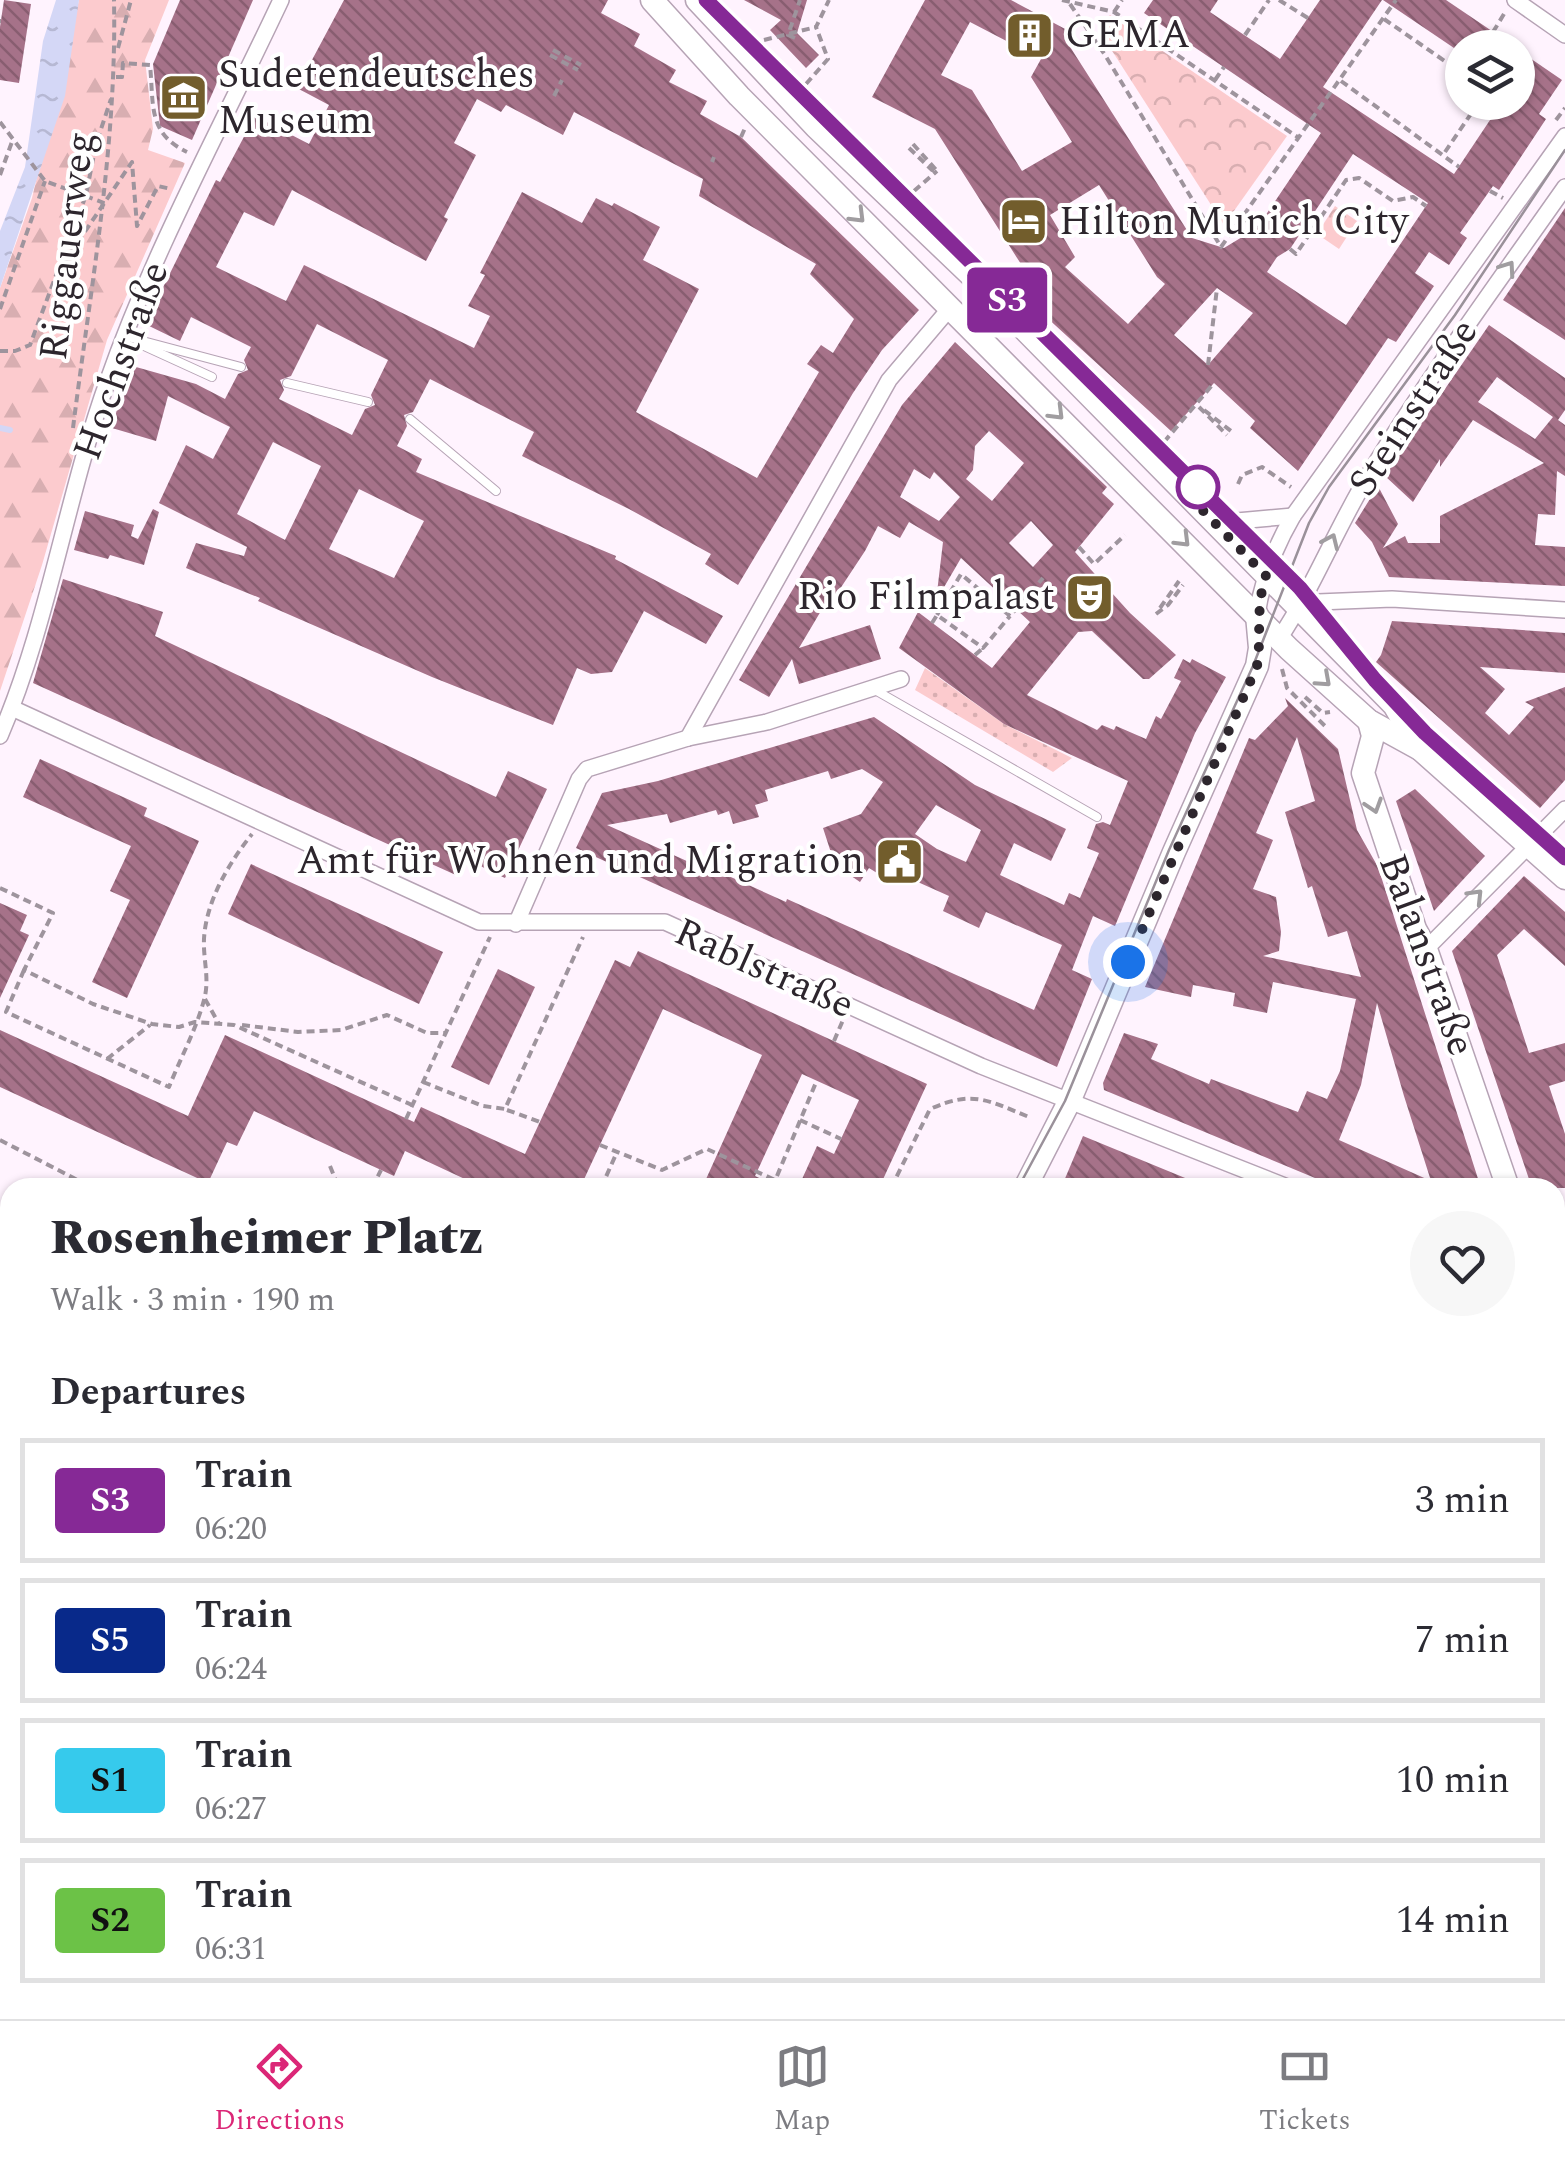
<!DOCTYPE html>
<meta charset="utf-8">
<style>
body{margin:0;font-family:Spectral,serif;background:#f7f7f7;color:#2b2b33;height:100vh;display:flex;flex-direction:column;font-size:38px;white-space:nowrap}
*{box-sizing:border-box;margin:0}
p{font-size:32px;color:#7c7c81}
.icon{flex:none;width:55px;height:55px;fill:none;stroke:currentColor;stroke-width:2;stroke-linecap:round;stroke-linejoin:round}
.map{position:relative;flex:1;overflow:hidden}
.panel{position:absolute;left:0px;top:1178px;width:1565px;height:842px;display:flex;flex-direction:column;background:#fff;border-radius:30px 30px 0 0;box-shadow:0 2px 8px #0004}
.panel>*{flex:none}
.badge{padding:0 20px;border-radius:8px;font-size:35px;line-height:65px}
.tools{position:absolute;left:1445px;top:30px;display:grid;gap:20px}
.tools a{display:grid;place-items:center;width:90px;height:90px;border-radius:50%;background:#fff;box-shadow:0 2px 8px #0004;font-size:50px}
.you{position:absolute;width:50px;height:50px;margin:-25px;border:8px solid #fff;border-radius:50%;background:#1a73e8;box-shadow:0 0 0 15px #1a73e833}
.map>.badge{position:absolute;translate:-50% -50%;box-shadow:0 0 0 5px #fff}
h2{padding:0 50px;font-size:38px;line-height:90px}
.round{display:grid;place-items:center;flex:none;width:105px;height:105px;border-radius:52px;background:#f7f7f7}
.summary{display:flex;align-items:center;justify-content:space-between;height:170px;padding:0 50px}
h1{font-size:48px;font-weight:800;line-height:75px}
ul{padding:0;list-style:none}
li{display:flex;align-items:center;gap:30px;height:125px;margin:0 20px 15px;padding:0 30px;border:5px solid #e1e1e2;border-radius:0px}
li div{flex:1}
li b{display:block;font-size:38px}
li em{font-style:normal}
li .badge{min-width:110px;font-weight:700;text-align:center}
.menu{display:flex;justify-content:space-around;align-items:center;height:140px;border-top:2px solid #e1e1e2;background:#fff;font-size:28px;color:#7c7c81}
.menu a{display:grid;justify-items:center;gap:5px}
.menu .selected{color:#db2777}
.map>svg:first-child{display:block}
.grass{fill:#fccbce}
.forest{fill:url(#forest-firs)}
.park{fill:url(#park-crowns)}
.garden{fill:url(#garden-dots)}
.water{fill:url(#water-ripples)}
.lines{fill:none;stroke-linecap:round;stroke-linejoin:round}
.stream{stroke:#d4d7f6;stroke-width:6}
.building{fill:url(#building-back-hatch);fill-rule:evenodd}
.lane-casing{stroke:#b6a3b5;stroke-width:10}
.street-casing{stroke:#b6a3b5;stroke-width:18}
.secondary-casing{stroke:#b6a3b5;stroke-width:25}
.path{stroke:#9e949d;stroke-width:4;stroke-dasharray:8 5;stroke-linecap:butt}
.lane{stroke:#fff;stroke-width:8}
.street{stroke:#fff;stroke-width:15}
.secondary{stroke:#fff;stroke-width:22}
.tram{stroke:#9a919a;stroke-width:2.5}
.oneway{stroke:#a09da0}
.line-casing{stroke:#fff;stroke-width:22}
.line{stroke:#862996;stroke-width:15}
.walk{stroke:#2d262d;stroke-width:10;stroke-dasharray:0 18}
.stop-dot{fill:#fff;stroke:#862996;stroke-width:5}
.labels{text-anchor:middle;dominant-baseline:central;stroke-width:8;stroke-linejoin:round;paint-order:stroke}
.poi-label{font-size:40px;fill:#2d262d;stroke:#fff;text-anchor:start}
.street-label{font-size:40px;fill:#2d262d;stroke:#fff}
</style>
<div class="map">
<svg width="1565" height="2019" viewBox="0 0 1565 2019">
<defs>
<pattern id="forest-firs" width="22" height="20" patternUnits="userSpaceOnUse" patternTransform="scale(2.5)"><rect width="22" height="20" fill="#fccbce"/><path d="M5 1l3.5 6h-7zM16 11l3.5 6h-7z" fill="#d8aeb1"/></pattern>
<pattern id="park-crowns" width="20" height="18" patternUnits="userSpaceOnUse" patternTransform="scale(2.5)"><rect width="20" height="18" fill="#fccbce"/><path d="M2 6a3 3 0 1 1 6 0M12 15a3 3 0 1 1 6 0" fill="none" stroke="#d8aeb1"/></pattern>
<pattern id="garden-dots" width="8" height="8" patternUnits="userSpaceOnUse" patternTransform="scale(2.5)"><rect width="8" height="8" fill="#fccbce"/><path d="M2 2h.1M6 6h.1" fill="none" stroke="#d8aeb1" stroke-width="1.8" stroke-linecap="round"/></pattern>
<pattern id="water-ripples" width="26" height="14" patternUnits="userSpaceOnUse" patternTransform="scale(2.5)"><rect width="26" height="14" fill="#d4d7f6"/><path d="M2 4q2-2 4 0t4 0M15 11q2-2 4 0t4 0" fill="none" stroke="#b6b8d3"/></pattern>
<pattern id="building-back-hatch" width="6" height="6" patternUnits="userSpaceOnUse" patternTransform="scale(2.5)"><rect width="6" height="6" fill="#a67289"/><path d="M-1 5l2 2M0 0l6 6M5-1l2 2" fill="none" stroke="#885d70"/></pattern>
</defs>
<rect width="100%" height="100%" fill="#fff3fe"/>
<g class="grass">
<polygon points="695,2010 1008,2010 1008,2019 693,2019"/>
<rect x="1160" y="2010" width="126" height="9"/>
</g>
<polygon class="forest" points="79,0 169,0 145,60 153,129 148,150 185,163 107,340 42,565 0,691 0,288 32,198"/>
<g class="park">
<polygon points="1110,15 1287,136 1224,225 1098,29"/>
<polygon points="1335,206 1357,221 1339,249 1317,234"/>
</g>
<polygon class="garden" points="925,668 1004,724 1072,758 1053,772 915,690"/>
<polygon class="water" points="56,0 79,0 65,96 0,288 0,231 25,167 43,41"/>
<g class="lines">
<polyline class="stream" points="0,428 10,430"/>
</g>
<g class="building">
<polygon points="4,0 31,4 19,83 0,80 0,27"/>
<polygon points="180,0 253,0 192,140 160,126 153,64"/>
<path d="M344,0H608L601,13L640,34L634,46L676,70L669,82L707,101L700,114L741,137L919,310L882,350L853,393L738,585L705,564L711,554L629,509L522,456L534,432L430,379L413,412L404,415L407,426L397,446L422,459L416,472L616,556L615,559L723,616L706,644L644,611L612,672L591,674L577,668L553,725L432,677L258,601L260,598L186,568L196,543L244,556L247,547L159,503L186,445L213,459L230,427L168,396L156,441L112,428L129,365L196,384L225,399L238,374L248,370L244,360L251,347L191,317L180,341L145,324L216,180L220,182L255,116L309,144L329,105L297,88ZM477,99L501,112L506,105L563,135L574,112L703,179L699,196L816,264L810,274L854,319L833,353L821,345L807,364L819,372L757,478L636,412L699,289L643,260L660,227L614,203L612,206L596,198L582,223L522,192L480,273L485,275L468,306L490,316L474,348L304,265L286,301L216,267L244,212L274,226L292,190L426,261L448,219L444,217L476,155L454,143ZM317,324L388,360L371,395L375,405L365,409L352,435L279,399L284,390L280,380L291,376ZM273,442L321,466L285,540L237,514ZM359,489L424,521L394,578L329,549Z"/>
<polygon points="744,0 807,0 797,33 819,55 806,68 770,30 781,20"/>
<path d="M925,0H1011L1067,30L1065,39L1192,238L1224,248L1257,228L1321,133L1144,13L1153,0H1218L1210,12L1280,59L1320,0H1382L1323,87L1454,174L1502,102H1518V50L1562,80L1539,114L1546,119L1499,190L1493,186L1460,233L1467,238L1449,265L1429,252L1415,273L1434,286L1396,342L1388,338L1298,471L1250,428L1255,421L1214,383L1171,431L1021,294L1033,283L935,129L872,97ZM970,22L1041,59L1031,77L1072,142L1022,171L972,90L941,75ZM1353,154L1428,203L1346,325L1267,272L1277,257L1290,249ZM1099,185L1157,277L1165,284L1128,324L1065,267L1075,257L1050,215ZM1217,288L1253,313L1208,365L1174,335Z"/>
<polygon points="1383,0 1446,0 1517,48 1454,48"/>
<polygon points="1565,208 1565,340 1503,300"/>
<path d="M1489,325L1565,378V410L1558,420L1565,425V476L1557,471L1555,515L1538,514L1535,545L1565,547V586L1389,577L1372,542L1355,523L1378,486L1398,524L1383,548L1405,536L1408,543H1440V516L1544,463L1473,420L1440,467V459L1413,502L1385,476ZM1497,377L1553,417L1535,439L1478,402Z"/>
<path d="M955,342L1107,487L1102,493L1114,504L1075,552L1130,613L1176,655L1149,679H1143L1092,631L1078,632L1027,695L1097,730L1102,725L1114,730L1116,726L1146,739L1156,716L1161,719L1181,681L1174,678L1183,659L1190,663L1192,659L1226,677L1195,733L1115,926L1093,916L1072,970L1092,979L1057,1067L576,848L602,793L658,781L874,717L975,785L1066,829L1051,861L1014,843L1000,875L1064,905L1069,893L1080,898L1099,853L1087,848L1096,824L1103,822L1110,825L1128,781L1004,724L899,648L918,612L992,668L1030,622L961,558L936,601L943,542L909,522L900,538L878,526L865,551L834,598L831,594L799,648L870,625L881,659L799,684L792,659L769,697L739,680L902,405ZM989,431L1024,463L992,501L966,479L973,470L975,446ZM914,469L930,479L934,472L960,497L939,521L900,497ZM1031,521L1053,545L1033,567L1009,543ZM862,769L883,782L861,814L823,828L835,865L860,882L869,868L885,878L894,864L920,883L949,896L943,911L979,928L986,912L1062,945L1034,1010L787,899L786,902L702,864L700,867L607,825L667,814L670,823L716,810L718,815L729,811L733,824L759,817L755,805L768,801L765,790L828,771L831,779ZM936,805L981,830L966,862L937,849L915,834Z"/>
<polygon points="153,509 159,512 144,565 110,555 108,559 74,550 85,511 134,525 131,536 138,539"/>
<polygon points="63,579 163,612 155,636 496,797 508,771 547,789 505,878 466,859 458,876 33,683"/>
<polygon points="1392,621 1565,633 1565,673 1480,667 1505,689 1485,713 1509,735 1534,707 1525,702 1565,687 1565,780 1540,808 1376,662 1381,655"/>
<path d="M1285,698L1338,749L1357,830L1378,867L1481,1188H1339L1104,1090L1103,1083L1124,1033L1158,1044L1151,1059L1209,1084L1211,1079L1298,1112L1307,1091L1327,1099L1340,1071L1356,999L1273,982L1267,1013L1233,1006L1235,993L1193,985L1191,997L1145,987L1249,738L1255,740L1288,706ZM1297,737L1315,801L1285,812L1308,888L1312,886L1328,937L1347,931L1361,977L1263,956L1279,951L1281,932L1276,897L1253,889L1273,840L1256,833ZM1377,1003L1404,1096L1431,1181L1339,1140L1361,1085Z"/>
<polygon points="40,759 147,808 144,816 199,841 127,998 92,982 130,900 110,891 131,846 23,797"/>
<polygon points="1415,789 1485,856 1434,911 1396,801"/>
<polygon points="251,864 443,952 419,1004 228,914"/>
<polygon points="1524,876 1565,912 1565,966 1524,929 1497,955 1529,1053 1565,1043 1565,1081 1549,1086 1565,1134 1565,1188 1532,1188 1452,951"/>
<polygon points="0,903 27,915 20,931 29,935 0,998"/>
<polygon points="638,951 927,1084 879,1188 798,1188 817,1146 834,1154 859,1100 802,1074 755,1176 780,1188 702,1188 762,1055 663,1009 580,1188 484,1188 405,1151 394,1176 254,1111 237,1146 227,1142 208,1183 0,1087 0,1030 188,1116 225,1035 414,1122 421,1107 525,1154 615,960 630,967"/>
<polygon points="498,969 535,987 489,1085 451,1067"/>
<polygon points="1083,1136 1207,1187 1207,1188 1061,1188"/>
</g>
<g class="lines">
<defs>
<g id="lane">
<polyline points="124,336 241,367"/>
<polyline points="142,345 212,377"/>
<polyline points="287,383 368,402"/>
<polyline points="410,419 496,491"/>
<polyline points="875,690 1097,817"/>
</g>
<g id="street">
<polyline points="1515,0 1565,35"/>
<polyline points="1209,516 1237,521 1293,516"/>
<polyline points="1318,602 1392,599 1565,610"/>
<path d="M1257,615C1262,579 1275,547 1293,516L1565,136"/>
<path d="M1279,639C1315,585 1337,526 1371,471C1431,373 1499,281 1565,187"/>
<polyline points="12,708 479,922 665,922 981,1066 1290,1188"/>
<path d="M0,736C49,622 66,497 108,380C154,249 222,126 281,0"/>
<polyline points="688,738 889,380 950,308"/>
<polyline points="516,924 579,779 587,769 688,738 767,722 901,679"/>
<polyline points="1426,949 1565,809"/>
<polyline points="0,1829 10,1833"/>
<polyline points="0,1897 10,1872"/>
<polyline points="1038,2010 1038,2019"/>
<polyline points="463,2019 466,2010"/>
</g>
<g id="secondary">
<polyline points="652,0 739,96 1289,649 1369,721 1420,749"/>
<polyline points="697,0 816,127 974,278 1394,705 1420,749 1565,878"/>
<polyline points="1369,721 1373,736 1363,773 1415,929 1426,949 1508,1188"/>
<polyline points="1025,1188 1069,1102 1174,852 1257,666 1260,648 1257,615"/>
<polyline points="1555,1335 1565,1364"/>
<polyline points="0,1639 10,1644"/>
<polyline points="0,1998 10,1989"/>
<polyline points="362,2010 368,2019"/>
</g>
</defs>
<use href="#lane" class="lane-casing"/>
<use href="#street" class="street-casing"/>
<use href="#secondary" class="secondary-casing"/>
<g class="path">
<polyline points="1062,0 1114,12 1299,138"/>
<polyline points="1279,0 1308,18"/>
<polyline points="1070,4 1105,55 1221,247 1396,0"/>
<polyline points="1114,12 1122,0"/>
<polyline points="1384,19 1462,73"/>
<polyline points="0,21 1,21"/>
<polyline points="1493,32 1504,14"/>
<polyline points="1245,35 1269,0"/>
<polyline points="795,38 788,35 800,0"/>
<polyline points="764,40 816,27"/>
<polyline points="118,48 131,0"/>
<polyline points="553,50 581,65"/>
<polyline points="550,55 578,70"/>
<path d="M116,77H122L123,63L150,65C154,104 147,133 187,152"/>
<polyline points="1215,80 1224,67"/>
<polyline points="1341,81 1459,167"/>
<polyline points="806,84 828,59 816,27 829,0"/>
<polyline points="554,96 562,80"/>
<polyline points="1556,120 1565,108"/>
<polyline points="0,122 45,181 104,203"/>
<polyline points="741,137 745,128"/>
<polyline points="913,144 937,171"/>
<polyline points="909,148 932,170 937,171"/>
<polyline points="1445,152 1479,102"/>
<polyline points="712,162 714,157"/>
<polyline points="0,175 13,139"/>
<polyline points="914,191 937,171"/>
<polyline points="1490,191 1503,198"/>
<polyline points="1243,218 1257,228"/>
<polyline points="1290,249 1296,254 1346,180 1359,178 1393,201 1413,197 1426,206"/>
<polyline points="63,264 132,162 137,226 158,186 171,189"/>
<polyline points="0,309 45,181"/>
<polyline points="0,351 15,351 30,345 86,195 96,144 111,99"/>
<polyline points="1208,365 1217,288"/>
<polyline points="1199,407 1227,435"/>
<polyline points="1204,410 1231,431"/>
<path d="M73,428C91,285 117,144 114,0"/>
<polyline points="1164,442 1214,383"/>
<polyline points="1238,484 1242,475 1262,467 1291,487"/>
<polyline points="1079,547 1094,564 1125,535"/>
<polyline points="1160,608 1179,581"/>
<polyline points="1156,614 1168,605 1183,585"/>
<polyline points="937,615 961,574 1010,616 1043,578"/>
<polyline points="932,623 937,615 983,648 1010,616"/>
<polyline points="975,655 983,648"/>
<polyline points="1282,669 1287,688 1326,727"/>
<polyline points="1305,697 1323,713 1330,712"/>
<polyline points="0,888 53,913 24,970 93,1004 152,1024 179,1027 195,1022 234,1025 412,1105"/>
<path d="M24,970L6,1012L169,1087C180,1059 196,1030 204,1000C210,979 203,960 204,939C206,901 229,863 252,834"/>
<polyline points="205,999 219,1024"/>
<polyline points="242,1025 298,1032 341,1030 387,1015 427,1033 446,1033"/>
<polyline points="834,1041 843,1020"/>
<polyline points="107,1059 150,1025"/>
<polyline points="423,1082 483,1106 505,1109 583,937"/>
<polyline points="507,1110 540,1122"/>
<polyline points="406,1119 490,937"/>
<polyline points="800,1120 841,1139"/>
<polyline points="0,1140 93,1188"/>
<polyline points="600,1145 662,1170 707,1149 775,1180"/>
<polyline points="330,1166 339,1188"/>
<polyline points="372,1188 381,1170"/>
<polyline points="601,1188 617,1152"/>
<polyline points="772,1188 817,1080"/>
<path d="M891,1188L930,1109C973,1090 987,1100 1029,1117"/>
<polyline points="1555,1397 1565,1393"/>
<polyline points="1555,1732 1565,1737"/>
<polyline points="1558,1884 1565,1884"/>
<polyline points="59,2019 63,2010"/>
<polyline points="1017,2019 1017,2010"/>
</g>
<use href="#lane" class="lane"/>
<use href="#street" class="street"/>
<use href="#secondary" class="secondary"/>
<g class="tram">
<polyline points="1018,1188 1065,1101 1169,850 1253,666 1309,523 1329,487 1455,315 1565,150"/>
<polyline points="0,2004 10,1995"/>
</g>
</g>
<defs><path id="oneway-chevron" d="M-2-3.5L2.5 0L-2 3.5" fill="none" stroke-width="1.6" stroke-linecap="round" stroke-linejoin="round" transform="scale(2.5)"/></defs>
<g class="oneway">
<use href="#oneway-chevron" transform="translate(858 216) rotate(45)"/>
<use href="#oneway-chevron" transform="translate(1508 268) rotate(-55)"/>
<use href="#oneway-chevron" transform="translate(1057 413) rotate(45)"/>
<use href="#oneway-chevron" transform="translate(1183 540) rotate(45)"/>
<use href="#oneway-chevron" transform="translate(1331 541) rotate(-66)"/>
<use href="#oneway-chevron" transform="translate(1324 680) rotate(42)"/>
<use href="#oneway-chevron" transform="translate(1374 806) rotate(72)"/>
<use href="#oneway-chevron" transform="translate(1476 896) rotate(-46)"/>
</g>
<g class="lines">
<defs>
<polyline id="line" points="706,0 1300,588 1375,680 1425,733 1565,858"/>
</defs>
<use href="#line" class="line-casing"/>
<use href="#line" class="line"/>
<path class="walk" d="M1128,962L1257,666C1262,635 1255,607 1266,576L1185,492L1198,487"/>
</g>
<defs>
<symbol id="building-square" viewBox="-11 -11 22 22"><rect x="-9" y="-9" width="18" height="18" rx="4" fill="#725d2c" stroke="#fff"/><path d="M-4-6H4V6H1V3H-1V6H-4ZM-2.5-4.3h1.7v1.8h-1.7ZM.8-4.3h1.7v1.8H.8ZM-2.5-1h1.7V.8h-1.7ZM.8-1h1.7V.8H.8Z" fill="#fff"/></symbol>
<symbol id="museum-square" viewBox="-11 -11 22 22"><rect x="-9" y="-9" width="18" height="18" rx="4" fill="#725d2c" stroke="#fff"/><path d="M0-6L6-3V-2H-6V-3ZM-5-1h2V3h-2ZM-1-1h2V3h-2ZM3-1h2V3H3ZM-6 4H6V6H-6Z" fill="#fff"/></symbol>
<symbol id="hotel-square" viewBox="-11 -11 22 22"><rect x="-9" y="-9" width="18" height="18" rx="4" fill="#725d2c" stroke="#fff"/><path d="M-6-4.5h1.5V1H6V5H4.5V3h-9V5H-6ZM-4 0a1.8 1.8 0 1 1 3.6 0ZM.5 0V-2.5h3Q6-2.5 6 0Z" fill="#fff"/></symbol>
<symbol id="theatre-square" viewBox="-11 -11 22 22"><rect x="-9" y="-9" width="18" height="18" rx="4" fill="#725d2c" stroke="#fff"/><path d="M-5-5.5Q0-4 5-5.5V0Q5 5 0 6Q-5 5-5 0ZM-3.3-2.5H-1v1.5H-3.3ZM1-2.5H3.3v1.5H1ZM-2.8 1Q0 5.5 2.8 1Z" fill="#fff"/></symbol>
<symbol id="civic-square" viewBox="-11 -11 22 22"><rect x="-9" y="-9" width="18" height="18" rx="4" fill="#725d2c" stroke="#fff"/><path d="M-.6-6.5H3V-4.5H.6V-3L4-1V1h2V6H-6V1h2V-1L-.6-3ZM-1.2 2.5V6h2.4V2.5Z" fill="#fff"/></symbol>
</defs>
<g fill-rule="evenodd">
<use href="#building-square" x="1002" y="8" width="55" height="55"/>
<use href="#museum-square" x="156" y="70" width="55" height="55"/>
<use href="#hotel-square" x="996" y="194" width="55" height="55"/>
<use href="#theatre-square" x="1062" y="570" width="55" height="55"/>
<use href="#civic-square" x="872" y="834" width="55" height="55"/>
</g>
<circle class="stop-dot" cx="1198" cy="487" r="20"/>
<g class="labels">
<g class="poi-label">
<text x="1065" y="35">GEMA</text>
<text x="218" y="75">Sudetendeutsches<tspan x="218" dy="46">Museum</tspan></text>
<text x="1059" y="222">Hilton Munich City</text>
<text x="1055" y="597" text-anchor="end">Rio Filmpalast</text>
<text x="864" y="861" text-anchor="end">Amt für Wohnen und Migration</text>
</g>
<g class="street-label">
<text transform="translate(68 246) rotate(-83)">Riggauerweg</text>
<text transform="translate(122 361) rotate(-70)">Hochstraße</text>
<text transform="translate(1414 408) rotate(-57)">Steinstraße</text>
<text transform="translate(1426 955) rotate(70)">Balanstraße</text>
<text transform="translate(764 969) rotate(24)">Rablstraße</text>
</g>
</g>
</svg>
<div class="tools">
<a><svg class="icon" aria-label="layers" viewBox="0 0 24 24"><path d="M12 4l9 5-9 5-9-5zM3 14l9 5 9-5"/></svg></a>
</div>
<div class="you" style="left:1128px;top:962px"></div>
<b class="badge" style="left:1007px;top:300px;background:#862996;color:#fff">S3</b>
<section class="panel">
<div class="summary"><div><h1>Rosenheimer Platz</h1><p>Walk · 3 min · 190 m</p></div><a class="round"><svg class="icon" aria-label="heart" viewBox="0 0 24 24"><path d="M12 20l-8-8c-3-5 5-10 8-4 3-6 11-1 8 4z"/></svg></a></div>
<h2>Departures</h2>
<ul>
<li><span class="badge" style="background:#862996;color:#fff">S3</span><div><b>Train</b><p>06:20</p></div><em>3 min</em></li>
<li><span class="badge" style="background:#08298a;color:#fff">S5</span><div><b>Train</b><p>06:24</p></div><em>7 min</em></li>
<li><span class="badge" style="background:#36caec;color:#111">S1</span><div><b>Train</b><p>06:27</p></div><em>10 min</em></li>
<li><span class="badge" style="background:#6cc247;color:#111">S2</span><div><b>Train</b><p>06:31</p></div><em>14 min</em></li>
</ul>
</section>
</div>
<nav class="menu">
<a class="selected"><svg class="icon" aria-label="directions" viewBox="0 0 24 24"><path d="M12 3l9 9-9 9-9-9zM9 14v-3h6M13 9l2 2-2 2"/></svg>Directions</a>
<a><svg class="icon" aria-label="map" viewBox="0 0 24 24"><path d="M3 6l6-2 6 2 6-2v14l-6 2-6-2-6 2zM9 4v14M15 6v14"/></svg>Map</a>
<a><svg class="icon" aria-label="tickets" viewBox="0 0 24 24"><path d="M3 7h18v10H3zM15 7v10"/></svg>Tickets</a>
</nav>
